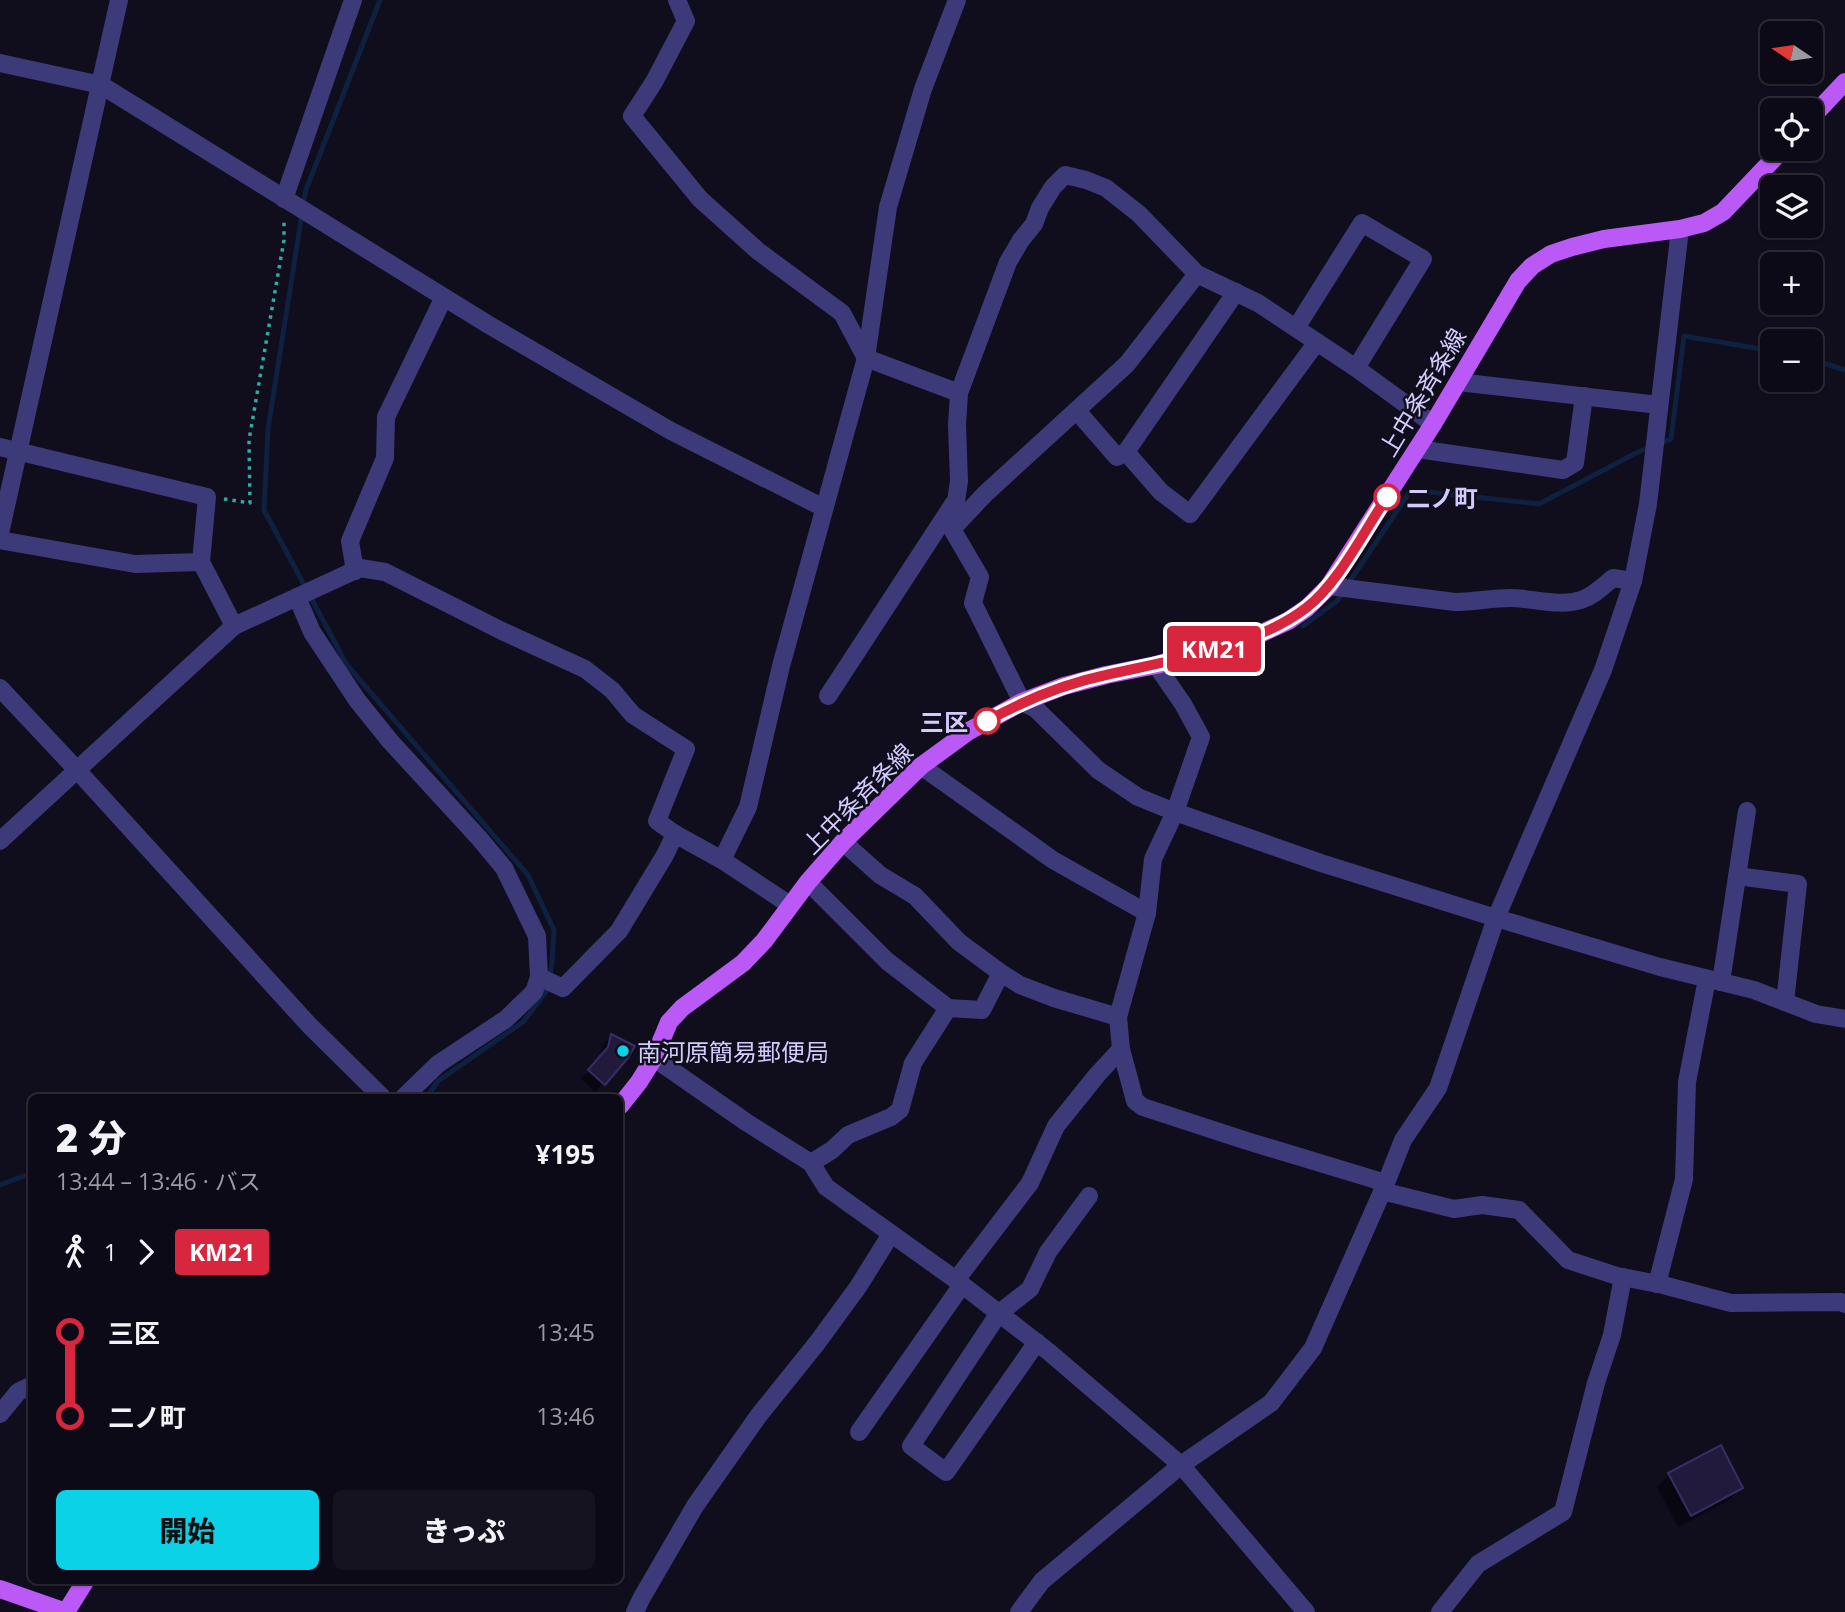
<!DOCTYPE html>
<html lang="ja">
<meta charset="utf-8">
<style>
body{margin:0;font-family:"Open Sans","Noto Sans JP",sans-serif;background:#15131f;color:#f1f3f6;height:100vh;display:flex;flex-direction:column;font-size:26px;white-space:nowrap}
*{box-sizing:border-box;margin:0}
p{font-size:23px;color:#9a9aa1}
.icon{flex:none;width:38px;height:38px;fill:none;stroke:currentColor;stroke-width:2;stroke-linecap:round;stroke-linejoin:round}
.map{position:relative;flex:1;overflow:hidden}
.drawer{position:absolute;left:28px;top:1094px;width:595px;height:490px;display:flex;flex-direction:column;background:#0c0a16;border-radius:10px;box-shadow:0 2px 5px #0004,0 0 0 2px #2c2b35}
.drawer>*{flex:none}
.badge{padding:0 14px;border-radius:5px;font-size:24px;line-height:46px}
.needle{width:46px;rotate:283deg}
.buttons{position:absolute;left:1760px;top:21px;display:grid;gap:14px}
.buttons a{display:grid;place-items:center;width:63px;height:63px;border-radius:10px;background:#0c0a16;box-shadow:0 2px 5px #0004,0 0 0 2px #2c2b35;font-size:35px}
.map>.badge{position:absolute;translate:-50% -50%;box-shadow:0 0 0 4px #fff}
.legs{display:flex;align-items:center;gap:10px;height:77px;padding:0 28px;font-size:23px}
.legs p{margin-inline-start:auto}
.overview{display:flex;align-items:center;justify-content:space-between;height:119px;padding:0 28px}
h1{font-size:38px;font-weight:800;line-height:52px}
.action{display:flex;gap:14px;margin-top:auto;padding:14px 28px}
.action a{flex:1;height:80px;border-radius:10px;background:#0cd2e8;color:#111;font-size:28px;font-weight:800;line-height:80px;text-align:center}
.action a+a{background:#15131f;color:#f1f3f6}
ul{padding:0 28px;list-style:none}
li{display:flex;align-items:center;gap:24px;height:84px;font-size:26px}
li i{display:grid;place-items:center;width:10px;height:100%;margin:0 9px;background:currentColor}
li i::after{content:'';width:18px;height:18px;margin:-9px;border:5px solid;border-radius:50%;background:#0c0a16}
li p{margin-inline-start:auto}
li:first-child i{background:linear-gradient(#0000 50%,currentColor 0)}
li:last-child i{background:linear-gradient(currentColor 50%,#0000 0)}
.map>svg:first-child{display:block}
.shadow{fill:#0007}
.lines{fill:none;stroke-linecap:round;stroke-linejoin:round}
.stream{stroke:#0e2140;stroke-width:5}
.building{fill:#211a3d;stroke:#392d68;stroke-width:2}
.path{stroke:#33a9a2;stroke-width:3.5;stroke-dasharray:3.5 5;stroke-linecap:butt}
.minor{stroke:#3d3a7a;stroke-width:18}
.major{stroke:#bb59f6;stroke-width:18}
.line-1-casing{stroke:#fff;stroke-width:16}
.line-1{stroke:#d7263d;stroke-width:10}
.stop-1-dot{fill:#fff;stroke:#d7263d;stroke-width:3.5}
.poi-dot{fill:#0cd2e8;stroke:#100d1d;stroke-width:2.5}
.labels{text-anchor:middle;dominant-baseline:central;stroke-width:5;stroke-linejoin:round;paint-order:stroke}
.street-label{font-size:24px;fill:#d1ccfc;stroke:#100d1d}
.stop-label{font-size:24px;font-weight:bold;fill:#d1ccfc;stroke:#100d1d;text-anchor:start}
.poi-label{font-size:24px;fill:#d1ccfc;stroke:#100d1d;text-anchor:start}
</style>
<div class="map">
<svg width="1845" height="1612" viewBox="0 0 1845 1612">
<rect width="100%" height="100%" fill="#100d1d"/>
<g class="shadow">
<polygon points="611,1036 604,1083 595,1092 581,1079 600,1057 603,1044"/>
<polygon points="1670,1474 1741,1488 1728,1501 1678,1527 1657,1487"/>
</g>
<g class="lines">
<g class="stream">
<polyline points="303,205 306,190 380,0"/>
<polyline points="302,214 268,429 264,510 347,665 528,875 554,930 552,962 549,988 523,1022 438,1081 427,1097"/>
<polyline points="1811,359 1845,370"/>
<polyline points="1348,584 1411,490 1539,504 1638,452 1671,439 1684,336 1773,351"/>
<polyline points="1303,626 1337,601 1343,592"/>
<polyline points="0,1185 32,1173"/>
</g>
</g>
<g class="building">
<polygon points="611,1034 635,1046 628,1058 605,1085 588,1070 608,1047"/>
<polygon points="1721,1445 1743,1488 1691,1516 1668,1473"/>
</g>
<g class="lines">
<polyline class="path" points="224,499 250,503 249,440 284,240 284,219"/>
<g class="minor">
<polyline points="677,0 686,21 654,82 632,116 700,199 758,251 842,313 866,358 959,393 957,425 959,481 952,529 980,577 973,603 1022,702 1036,709 1098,770 1138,797 1175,812 1321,863 1496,918 1660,967 1754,990 1816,1014 1845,1019"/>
<polyline points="0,63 101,85 489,325 671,431 824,508"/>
<polyline points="284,199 353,0"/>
<polyline points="1236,292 1126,452 1161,492 1190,514 1317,342"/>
<polyline points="1296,328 1362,223 1423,259 1356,368"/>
<polyline points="1458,382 1659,405"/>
<polyline points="959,393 1008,262 1021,240 1034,224 1040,208 1053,187 1065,175 1086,180 1106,188 1139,214 1197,274 1258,303 1356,368 1433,424"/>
<polyline points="1077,411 1117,457 1126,452"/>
<polyline points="0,447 207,497 201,562 234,626 77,770 309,1025 382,1097"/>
<polyline points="1417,449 1563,470 1575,463 1584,396"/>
<polyline points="952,529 985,494 1127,364 1197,274"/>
<polyline points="0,533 119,0"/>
<polyline points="0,540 135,564 201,562"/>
<polyline points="355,571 350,541 385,458 386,417 444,297"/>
<path d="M1329,586L1455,602C1474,602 1491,598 1510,598C1533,598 1559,607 1581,600C1594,596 1603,586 1613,578L1633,581"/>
<polyline points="297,597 312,632 357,700 390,741 479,838 504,868 537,936 539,977 534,992 506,1019 438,1064 404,1097"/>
<polyline points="234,626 360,568 385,572 502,631 585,669 612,690 633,715 686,749 657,821 675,834 722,860 790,905"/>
<polyline points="1156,665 1183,704 1201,737 1175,812 1153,859 1147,913 1118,1017 1121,1049 1135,1101 1143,1107 1247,1141 1386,1183"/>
<polyline points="0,688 77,770 0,841"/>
<polyline points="828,696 954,503"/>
<polyline points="921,766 1053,860 1147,913"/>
<polyline points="843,842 880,875 915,896 959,942 1001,973 1020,985 1054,998 1118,1017"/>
<polyline points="722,860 748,807 781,666 866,358 888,207 923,89 957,0"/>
<polyline points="1737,876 1798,884 1785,1002"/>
<polyline points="808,882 887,961 948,1008 982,1010 1001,973"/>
<polyline points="539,977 563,988 619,931 665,855 675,834"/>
<polyline points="1721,982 1747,811"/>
<polyline points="654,1058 746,1122 811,1163 826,1187 956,1280 1049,1352 1181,1465 1271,1403 1313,1348 1386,1183 1403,1140 1438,1088 1496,918 1603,670 1633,581 1648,504 1680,229"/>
<polyline points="811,1163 832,1150 848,1135 891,1117 900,1110 913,1063 948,1008"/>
<polyline points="1382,1191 1454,1209 1482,1205 1519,1210 1568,1260 1617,1276 1663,1285 1731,1303 1841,1302 1845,1304"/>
<polyline points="956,1280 1030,1183 1056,1126 1097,1075 1121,1049"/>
<polyline points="1657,1284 1684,1179 1687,1082 1707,979"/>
<polyline points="1037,1342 946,1472 911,1446 999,1313 1030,1289 1048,1252 1089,1196"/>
<polyline points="0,1414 18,1392 32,1385"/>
<polyline points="859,1432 962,1285"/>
<polyline points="635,1612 641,1599 695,1506 759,1415 817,1343 858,1287 891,1234"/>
<polyline points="1019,1612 1042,1581 1181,1465 1306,1612"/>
<polyline points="1440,1612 1478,1564 1563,1512 1596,1383 1612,1335 1623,1277"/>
</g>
<g class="major">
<polyline points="1811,118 1845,82"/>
<polyline points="620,1106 639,1082 654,1058 669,1022 682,1008 743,963 764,941 808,882 843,842 921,766 969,731 1022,702 1064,686 1106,675 1156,665 1223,646 1260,634 1288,621 1307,608 1329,586 1433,424 1518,281 1532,266 1551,254 1572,247 1604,239 1680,229 1704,223 1723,212 1783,149"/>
<polyline points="0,1589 66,1612"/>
<polyline points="66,1612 86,1580"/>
</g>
</g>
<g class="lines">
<defs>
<path id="line-1" d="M987,721C1025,700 1063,684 1106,675C1167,661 1256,647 1306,608C1338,584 1364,531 1387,497"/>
</defs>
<use href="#line-1" class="line-1-casing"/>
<use href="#line-1" class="line-1"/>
</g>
<g class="stop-1-dot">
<circle cx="1387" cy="497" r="12"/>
<circle cx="987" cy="721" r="12"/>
</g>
<circle class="poi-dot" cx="623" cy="1051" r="7"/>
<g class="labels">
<g class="street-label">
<text transform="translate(1422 392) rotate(-59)">上中条斉条線</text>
<text transform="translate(857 798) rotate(-45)">上中条斉条線</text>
</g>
<g class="stop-label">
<text x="1406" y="497">二ノ町</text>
<text x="968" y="721" text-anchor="end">三区</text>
</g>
<g class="poi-label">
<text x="637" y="1051">南河原簡易郵便局</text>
</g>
</g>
</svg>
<div class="buttons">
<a><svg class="needle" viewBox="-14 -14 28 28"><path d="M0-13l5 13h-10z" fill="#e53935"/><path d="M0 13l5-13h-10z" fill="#9a9aa1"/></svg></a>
<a><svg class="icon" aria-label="locate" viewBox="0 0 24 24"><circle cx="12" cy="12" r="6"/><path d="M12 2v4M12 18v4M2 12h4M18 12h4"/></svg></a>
<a><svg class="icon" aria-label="layers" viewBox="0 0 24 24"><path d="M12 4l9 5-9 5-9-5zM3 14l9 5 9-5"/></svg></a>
<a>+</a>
<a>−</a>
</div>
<b class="badge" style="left:1214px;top:649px;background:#d7263d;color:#fff">KM21</b>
<section class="drawer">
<div class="overview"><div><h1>2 分</h1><p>13:44 – 13:46 · バス</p></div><b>¥195</b></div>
<div class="legs"><svg class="icon" aria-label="walk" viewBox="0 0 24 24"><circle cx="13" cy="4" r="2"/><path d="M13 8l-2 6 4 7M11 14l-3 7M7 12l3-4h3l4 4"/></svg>1<svg class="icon" aria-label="forward" viewBox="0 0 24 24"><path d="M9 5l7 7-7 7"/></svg><b class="badge" style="background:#d7263d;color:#fff">KM21</b></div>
<ul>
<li><i style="color:#d7263d"></i><b>三区</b><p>13:45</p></li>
<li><i style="color:#d7263d"></i><b>二ノ町</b><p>13:46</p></li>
</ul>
<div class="action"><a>開始</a><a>きっぷ</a></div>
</section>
</div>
